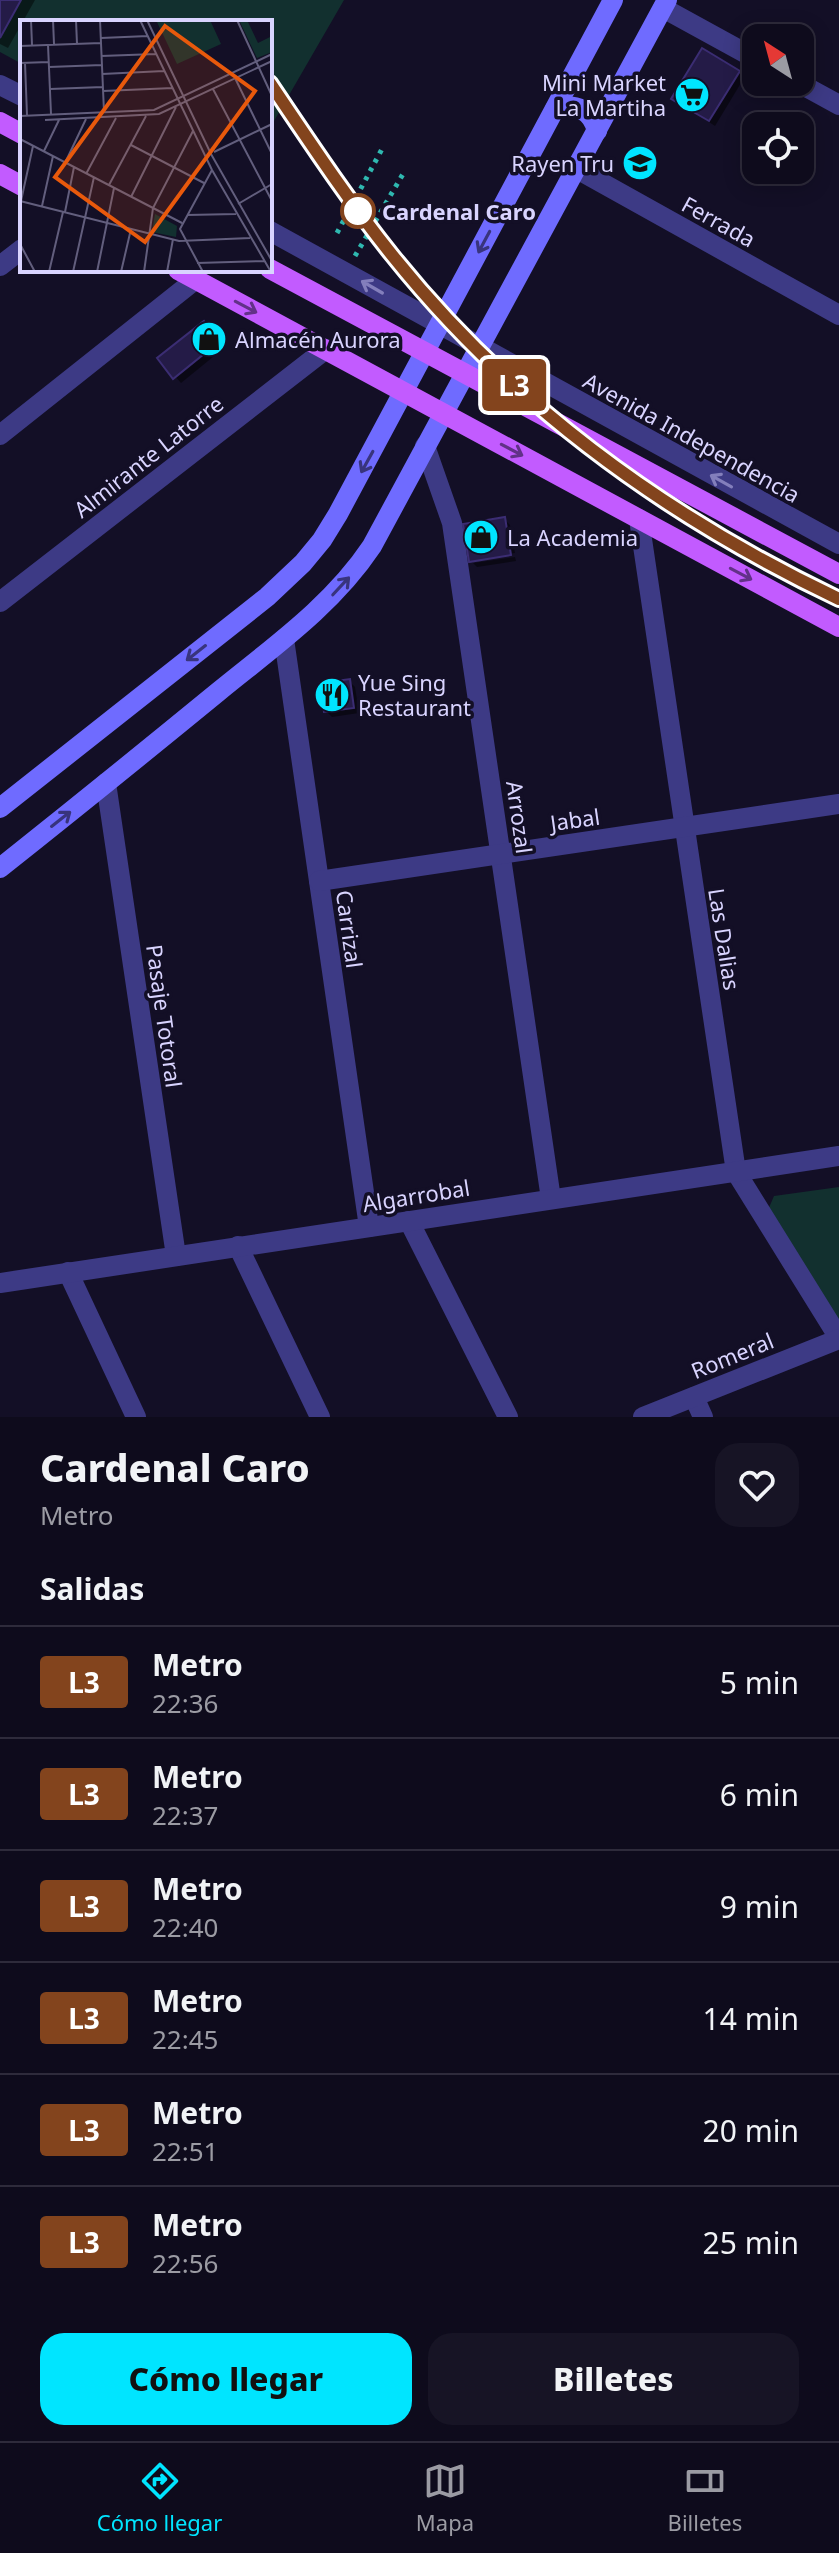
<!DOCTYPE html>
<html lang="es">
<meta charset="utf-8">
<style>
body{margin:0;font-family:"Noto Sans",sans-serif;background:#171425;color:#f1f3f6;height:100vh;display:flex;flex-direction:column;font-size:30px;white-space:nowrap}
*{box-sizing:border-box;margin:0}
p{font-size:26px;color:#9b9ba3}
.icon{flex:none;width:44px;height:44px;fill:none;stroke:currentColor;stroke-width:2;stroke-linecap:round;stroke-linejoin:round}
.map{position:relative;height:1417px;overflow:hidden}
.sheet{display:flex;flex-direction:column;background:#0e0b1c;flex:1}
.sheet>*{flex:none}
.badge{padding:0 16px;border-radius:6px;font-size:28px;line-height:52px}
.needle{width:52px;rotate:324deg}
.controls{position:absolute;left:742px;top:24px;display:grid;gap:16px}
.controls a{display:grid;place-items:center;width:72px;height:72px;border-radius:16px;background:#0e0b1c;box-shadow:0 4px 20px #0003,0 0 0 2px #2e2b3b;font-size:40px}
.map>.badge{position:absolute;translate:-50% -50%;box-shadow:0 0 0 4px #fff}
h2{padding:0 40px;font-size:30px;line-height:72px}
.round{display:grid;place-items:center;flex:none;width:84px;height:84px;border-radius:24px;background:#171425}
.summary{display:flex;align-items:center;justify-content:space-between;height:136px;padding:0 40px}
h1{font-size:38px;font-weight:800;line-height:60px}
.action{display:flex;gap:16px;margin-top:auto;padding:16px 40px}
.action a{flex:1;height:92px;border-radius:24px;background:#00e5ff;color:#111;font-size:32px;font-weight:800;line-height:92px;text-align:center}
.action a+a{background:#171425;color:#f1f3f6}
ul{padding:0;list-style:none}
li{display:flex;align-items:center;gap:24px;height:112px;padding:0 40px;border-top:2px solid #2e2b3b}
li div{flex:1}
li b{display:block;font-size:30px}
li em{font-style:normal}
li .badge{min-width:88px;font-weight:700;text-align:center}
.dock{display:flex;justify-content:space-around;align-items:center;height:112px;border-top:2px solid #2e2b3b;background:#0e0b1c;font-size:22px;color:#9b9ba3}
.dock a{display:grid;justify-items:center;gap:4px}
.dock .selected{color:#00e5ff}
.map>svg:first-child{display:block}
.green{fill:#12302f}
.shadow{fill:#0007}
.building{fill:#241b47;stroke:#3b2d73;stroke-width:2}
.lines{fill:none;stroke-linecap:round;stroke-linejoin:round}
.path{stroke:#2fb8b0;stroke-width:5;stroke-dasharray:4 6;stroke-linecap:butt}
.street{stroke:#3d3a85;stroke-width:20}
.secondary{stroke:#6f6bff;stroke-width:20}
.primary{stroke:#c25bff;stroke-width:20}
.oneway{stroke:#38347d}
.oneway2{stroke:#837fbc}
.oneway3{stroke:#623188}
.line-casing{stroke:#fff;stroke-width:18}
.line{stroke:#83441d;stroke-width:12}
.stop-dot{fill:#fff;stroke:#83441d;stroke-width:4}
.labels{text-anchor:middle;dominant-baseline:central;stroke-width:7;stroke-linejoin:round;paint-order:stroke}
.poi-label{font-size:22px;fill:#d9d4ff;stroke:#130f26;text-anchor:start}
.stop-label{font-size:22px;font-weight:bold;fill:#d9d4ff;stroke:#130f26;text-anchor:start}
.street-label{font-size:22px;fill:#d9d4ff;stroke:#130f26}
.inset-road{fill:none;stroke:#625e7d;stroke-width:2}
.view{fill:#e8590c;fill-opacity:0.15;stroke:#e8590c;stroke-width:4}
.inset-edge{fill:none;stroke:#d9d4ff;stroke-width:4}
</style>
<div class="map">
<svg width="839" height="1417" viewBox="0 0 839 1417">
<rect width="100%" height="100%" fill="#130f26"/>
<g class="green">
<polygon points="0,0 344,0 270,128 270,22 22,22 22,64 0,52"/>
<polygon points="839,1187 839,1325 768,1210 774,1196"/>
</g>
<g class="shadow">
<polygon points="0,0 35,0 8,48 0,44"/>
<polygon points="738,72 744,78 715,126 674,99"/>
<polygon points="209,330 224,348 181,383 160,359"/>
<polygon points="504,519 510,525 515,553 473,559 473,563 471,561"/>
<polygon points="515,557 516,561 477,567 473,563"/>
<polygon points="349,681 355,687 359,713 332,717 326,711"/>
</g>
<g class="building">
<polygon points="0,0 21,0 0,38"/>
<polygon points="702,48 740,71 709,121 671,99"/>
<polygon points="204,321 220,341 173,379 157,358"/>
<polygon points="505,517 511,555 469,562 463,524"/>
<polygon points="350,679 354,708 324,712 320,683"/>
</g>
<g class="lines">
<g class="path">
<polyline points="345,217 369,231"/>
<polyline points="337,233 382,149"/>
<polyline points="355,256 403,174"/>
</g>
<g class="street">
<polyline points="663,8 756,59"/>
<polyline points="797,82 839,105"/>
<polyline points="0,85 22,96"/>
<polyline points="577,169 839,315"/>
<polyline points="270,231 839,544"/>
<polyline points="0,266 22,249"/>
<polyline points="0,435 195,280"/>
<polyline points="425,446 452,523 551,1199"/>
<polyline points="639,519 736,1172 839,1338"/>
<polyline points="0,602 326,349"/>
<polyline points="284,639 369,1227"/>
<polyline points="106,783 176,1256"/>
<polyline points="319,881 839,804"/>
<polyline points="409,1221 508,1417"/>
<polyline points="238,1246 320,1417"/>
<polyline points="68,1272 136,1417"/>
<polyline points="0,1283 839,1156"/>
<polyline points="694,1397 703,1417"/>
<polyline points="643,1417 839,1339"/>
</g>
<g class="secondary">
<path d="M555,109C575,102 592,110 597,131"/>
<polyline points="0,808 267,597 303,563 322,540 338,514 613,0"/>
<path d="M0,868C73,810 146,751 218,692C273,647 332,606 372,546L667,0"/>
</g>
<g class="primary">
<polyline points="0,122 22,134"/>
<polyline points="0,174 22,186"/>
<polyline points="270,269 839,574"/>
<polyline points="178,270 839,627"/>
</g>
</g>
<defs><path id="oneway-shaft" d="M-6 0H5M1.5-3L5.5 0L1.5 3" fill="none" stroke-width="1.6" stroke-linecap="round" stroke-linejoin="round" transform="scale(2)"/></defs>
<g class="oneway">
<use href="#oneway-shaft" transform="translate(484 242) rotate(118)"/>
<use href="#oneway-shaft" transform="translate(367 462) rotate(119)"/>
<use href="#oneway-shaft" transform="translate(341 586) rotate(-47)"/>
<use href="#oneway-shaft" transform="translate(196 653) rotate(142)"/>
<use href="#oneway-shaft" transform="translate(61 819) rotate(-38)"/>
</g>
<g class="oneway2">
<use href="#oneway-shaft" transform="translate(372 287) rotate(-150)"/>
<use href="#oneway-shaft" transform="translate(721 481) rotate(-151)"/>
</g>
<g class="oneway3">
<use href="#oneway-shaft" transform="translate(246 307) rotate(28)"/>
<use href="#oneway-shaft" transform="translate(512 450) rotate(28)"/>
<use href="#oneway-shaft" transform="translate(741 574) rotate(28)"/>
</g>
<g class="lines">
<defs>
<path id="line" d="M270,83C309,141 348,200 392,255C512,405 667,517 839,599"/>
</defs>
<use href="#line" class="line-casing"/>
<use href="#line" class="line"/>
</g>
<defs>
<symbol id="supermarket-disc" viewBox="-11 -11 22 22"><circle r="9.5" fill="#00e5ff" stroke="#130f26"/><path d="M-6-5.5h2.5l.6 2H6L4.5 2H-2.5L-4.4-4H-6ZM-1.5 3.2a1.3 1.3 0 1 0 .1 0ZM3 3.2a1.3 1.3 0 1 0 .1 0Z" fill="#111"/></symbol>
<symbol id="school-disc" viewBox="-11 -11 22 22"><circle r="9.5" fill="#00e5ff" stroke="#130f26"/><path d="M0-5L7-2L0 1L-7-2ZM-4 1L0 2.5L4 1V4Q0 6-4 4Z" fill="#111"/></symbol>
<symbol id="shop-disc" viewBox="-11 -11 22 22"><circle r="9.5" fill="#00e5ff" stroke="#130f26"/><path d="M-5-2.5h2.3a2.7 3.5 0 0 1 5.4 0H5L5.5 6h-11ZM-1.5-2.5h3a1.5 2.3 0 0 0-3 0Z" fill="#111"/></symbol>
<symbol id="restaurant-disc" viewBox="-11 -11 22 22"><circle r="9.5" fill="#00e5ff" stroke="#130f26"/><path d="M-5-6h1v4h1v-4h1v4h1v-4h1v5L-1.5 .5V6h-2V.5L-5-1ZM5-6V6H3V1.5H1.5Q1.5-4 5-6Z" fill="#111"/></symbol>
</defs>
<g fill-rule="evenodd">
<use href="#supermarket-disc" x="672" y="75" width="40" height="40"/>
<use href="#school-disc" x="620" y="143" width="40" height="40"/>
<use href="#shop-disc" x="189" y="319" width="40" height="40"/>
<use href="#shop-disc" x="461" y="517" width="40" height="40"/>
<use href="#restaurant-disc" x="312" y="675" width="40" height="40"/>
</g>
<circle class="stop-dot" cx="358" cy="211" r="16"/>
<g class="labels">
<g class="poi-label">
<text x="666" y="82" text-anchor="end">Mini Market<tspan x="666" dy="25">La Martiha</tspan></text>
<text x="614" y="163" text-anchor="end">Rayen Tru</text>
<text x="235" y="339">Almacén Aurora</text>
<text x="507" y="537">La Academia</text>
<text x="358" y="682">Yue Sing<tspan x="358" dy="25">Restaurant</tspan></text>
</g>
<g class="stop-label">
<text x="382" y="211">Cardenal Caro</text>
</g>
<g class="street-label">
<text transform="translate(719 221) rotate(29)">Ferrada</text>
<text transform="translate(692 437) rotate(29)">Avenida Independencia</text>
<text transform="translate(148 456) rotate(-38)">Almirante Latorre</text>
<text transform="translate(520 817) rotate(82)">Arrozal</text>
<text transform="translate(575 819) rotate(-8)">Jabal</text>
<text transform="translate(350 929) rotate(82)">Carrizal</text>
<text transform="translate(725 939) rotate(81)">Las Dalias</text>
<text transform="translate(165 1016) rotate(82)">Pasaje Totoral</text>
<text transform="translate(416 1195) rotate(-9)">Algarrobal</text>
<text transform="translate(732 1355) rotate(-22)">Romeral</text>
</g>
</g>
<g transform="translate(20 20)">
<rect width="252" height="252" fill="#130f26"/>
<path d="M136,0H190L201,24L157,44ZM219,0H227L238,23L252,16V32L237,38ZM135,194L157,206L156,217L132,212Z" fill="#12302f"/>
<path class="inset-road" d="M11,0L12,25M33,0L34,24M56,0L57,24M80,0L84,92M120,0L192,150L251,252M127,0L191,134L252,241M217,0L252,76M81,18L128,16M28,25L31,94M0,26L81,23M81,36L136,34M0,43L29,42M5,43L7,95M29,47L82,45M82,54L144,51M215,58L252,134M30,69L83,67M193,69L252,181M83,71L153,68M0,96L134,90L252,34M25,100L139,94L252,41M0,119L162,203M111,125L184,163M24,131L39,100M194,132L252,104M45,143L66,99M66,154L96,98M89,165L126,96M111,177L156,87M0,181L159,221L230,218M1,181L13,126M218,184L252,164M22,186L33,136M45,192L54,147M167,195L216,194M0,224L15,252M177,243L245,241M29,252L43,192M53,252L74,157M77,252L94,168M101,252L111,209M124,252L133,188L173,111M147,252L153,219M183,252L160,209L192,150"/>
<path class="view" d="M145,6L235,71L125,222L35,157Z"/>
<rect width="252" height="252" class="inset-edge"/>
</g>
</svg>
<div class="controls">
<a><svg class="needle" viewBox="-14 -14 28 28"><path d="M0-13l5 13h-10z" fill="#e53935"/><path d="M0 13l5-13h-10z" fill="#9b9ba3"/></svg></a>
<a><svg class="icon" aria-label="locate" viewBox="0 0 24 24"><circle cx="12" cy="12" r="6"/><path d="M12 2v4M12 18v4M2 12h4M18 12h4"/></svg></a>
</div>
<b class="badge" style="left:514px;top:385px;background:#83441d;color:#fff">L3</b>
</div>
<section class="sheet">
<div class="summary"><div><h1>Cardenal Caro</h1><p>Metro</p></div><a class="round"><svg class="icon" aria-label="heart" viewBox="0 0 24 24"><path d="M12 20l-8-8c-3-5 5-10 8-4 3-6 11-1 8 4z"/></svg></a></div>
<h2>Salidas</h2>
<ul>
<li><span class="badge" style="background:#83441d;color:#fff">L3</span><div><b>Metro</b><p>22:36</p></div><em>5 min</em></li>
<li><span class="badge" style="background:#83441d;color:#fff">L3</span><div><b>Metro</b><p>22:37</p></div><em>6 min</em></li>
<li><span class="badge" style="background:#83441d;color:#fff">L3</span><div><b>Metro</b><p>22:40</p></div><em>9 min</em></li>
<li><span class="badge" style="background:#83441d;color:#fff">L3</span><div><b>Metro</b><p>22:45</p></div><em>14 min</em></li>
<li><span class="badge" style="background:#83441d;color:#fff">L3</span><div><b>Metro</b><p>22:51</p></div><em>20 min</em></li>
<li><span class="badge" style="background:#83441d;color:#fff">L3</span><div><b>Metro</b><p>22:56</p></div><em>25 min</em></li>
</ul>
<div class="action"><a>Cómo llegar</a><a>Billetes</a></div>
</section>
<nav class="dock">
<a class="selected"><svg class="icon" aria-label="directions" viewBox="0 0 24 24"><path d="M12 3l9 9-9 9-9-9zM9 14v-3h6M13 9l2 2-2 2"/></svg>Cómo llegar</a>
<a><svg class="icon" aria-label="map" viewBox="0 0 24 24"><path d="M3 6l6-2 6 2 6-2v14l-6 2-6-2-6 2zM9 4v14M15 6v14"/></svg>Mapa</a>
<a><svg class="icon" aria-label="tickets" viewBox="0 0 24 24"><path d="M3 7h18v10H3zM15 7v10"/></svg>Billetes</a>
</nav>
